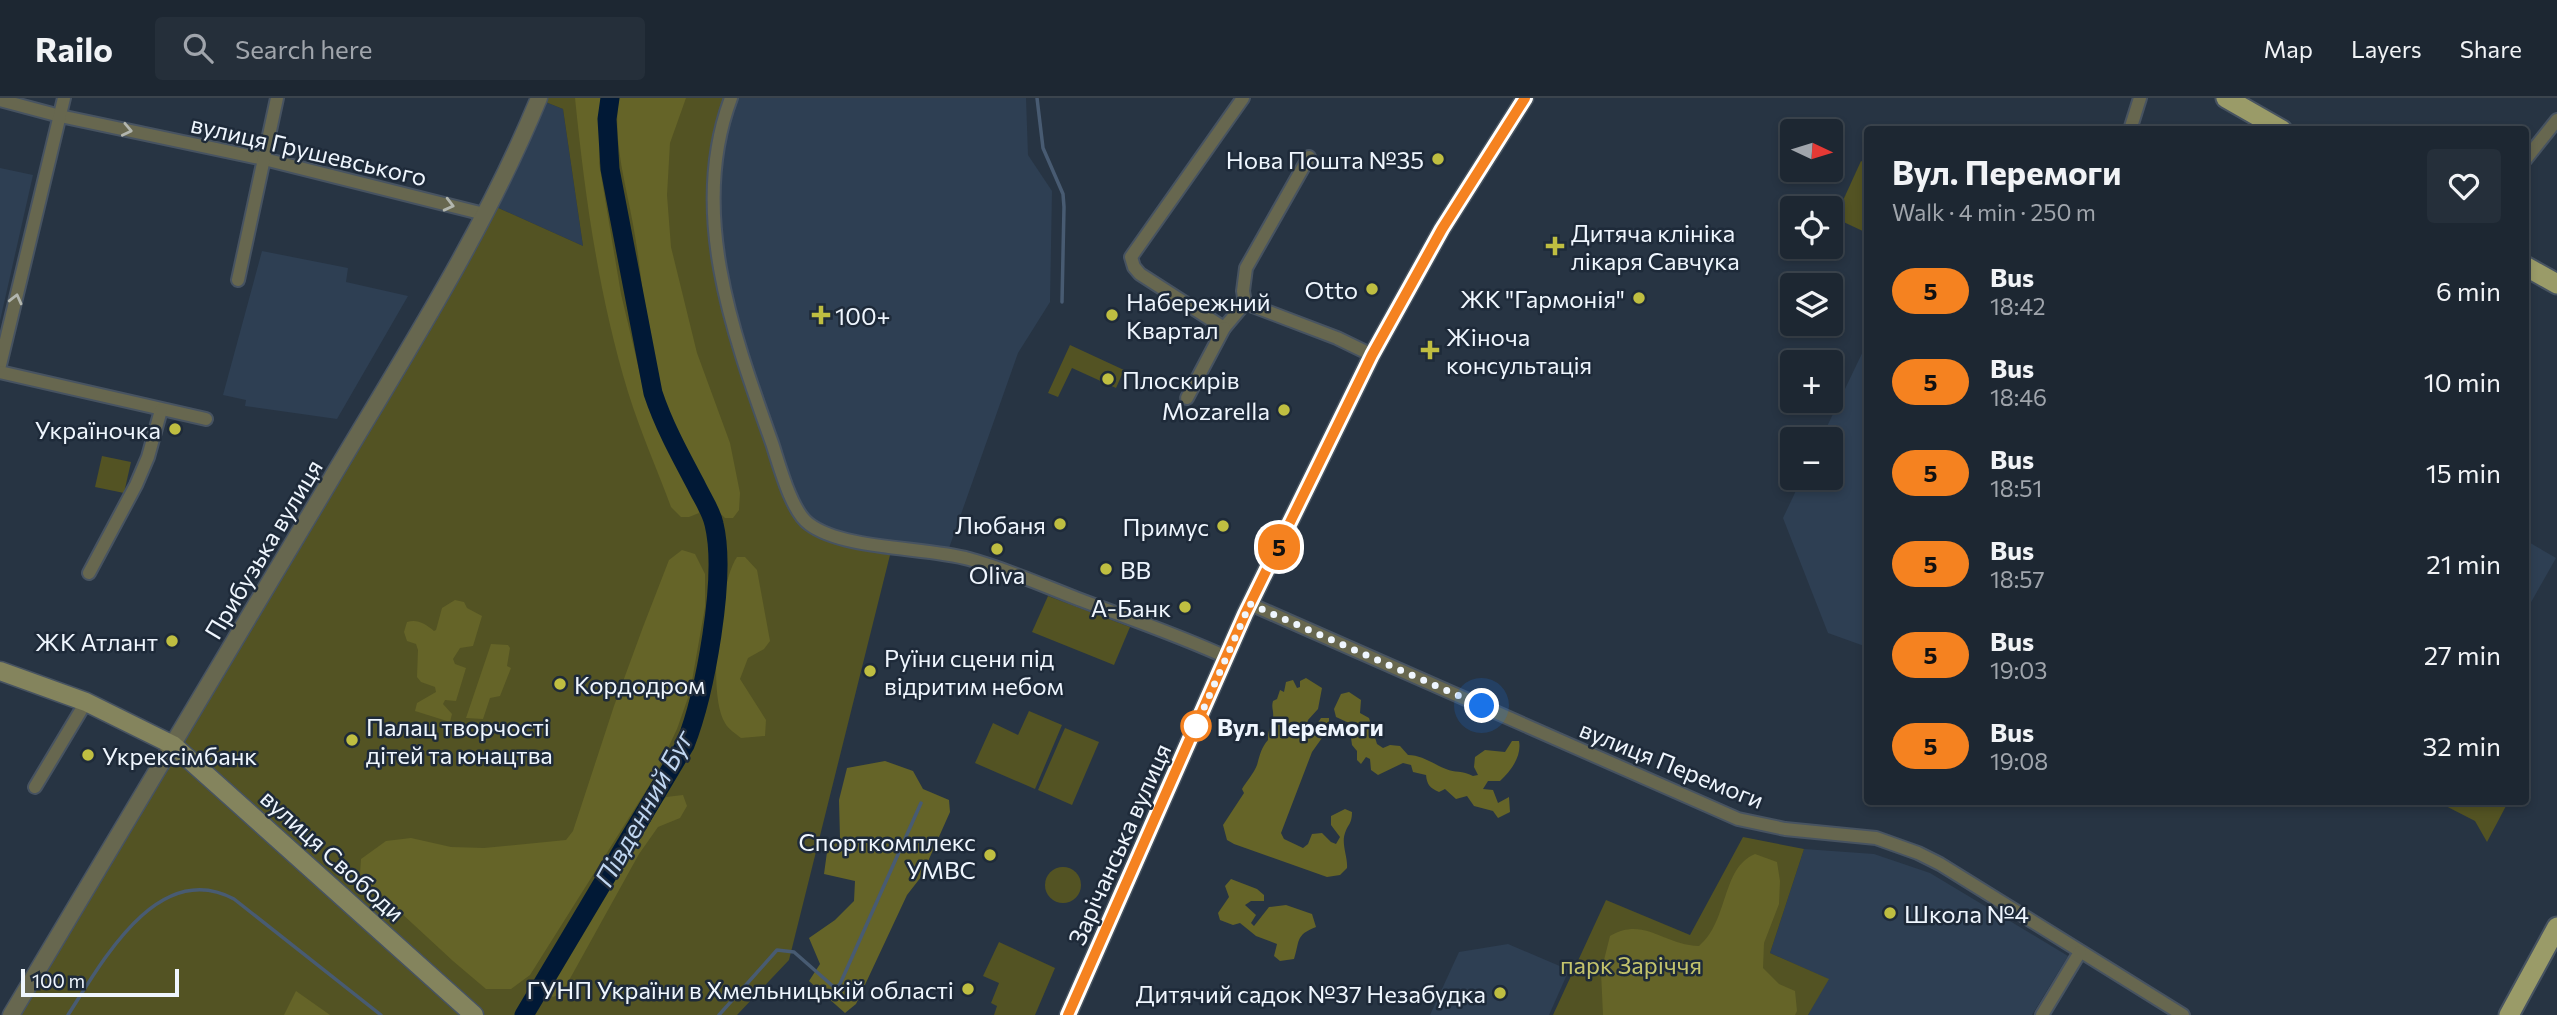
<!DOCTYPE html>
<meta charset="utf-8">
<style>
body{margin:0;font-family:Commissioner,sans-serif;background:#252f3a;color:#f1f3f6;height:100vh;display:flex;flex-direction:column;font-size:26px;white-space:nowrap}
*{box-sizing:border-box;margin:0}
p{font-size:23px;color:#a0a5ac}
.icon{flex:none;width:38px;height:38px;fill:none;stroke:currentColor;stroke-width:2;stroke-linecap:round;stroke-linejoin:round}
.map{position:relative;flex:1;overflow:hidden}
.side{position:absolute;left:1864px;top:28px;width:665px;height:679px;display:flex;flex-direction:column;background:#1d2732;border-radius:7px;box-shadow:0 4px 10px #0003,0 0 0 2px #3b444d}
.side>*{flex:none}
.badge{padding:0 14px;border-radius:23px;font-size:24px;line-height:46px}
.needle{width:46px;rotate:94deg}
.buttons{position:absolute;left:1780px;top:21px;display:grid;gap:14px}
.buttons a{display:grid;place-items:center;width:63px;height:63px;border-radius:7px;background:#1d2732;box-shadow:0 4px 10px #0003,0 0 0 2px #3b444d;font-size:35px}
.scale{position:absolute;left:21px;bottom:18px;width:158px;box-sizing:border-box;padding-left:7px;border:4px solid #eff6fe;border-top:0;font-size:19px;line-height:24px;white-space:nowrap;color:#eff6fe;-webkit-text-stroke:5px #1e2a39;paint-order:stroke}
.you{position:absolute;width:35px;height:35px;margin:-18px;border:5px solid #fff;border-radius:50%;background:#1a73e8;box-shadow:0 0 0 10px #1a73e833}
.map>.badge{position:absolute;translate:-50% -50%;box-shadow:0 0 0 4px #fff}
.round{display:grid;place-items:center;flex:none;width:74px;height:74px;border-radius:7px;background:#252f3a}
.overview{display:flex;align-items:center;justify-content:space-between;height:119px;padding:0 28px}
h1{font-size:33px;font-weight:700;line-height:52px}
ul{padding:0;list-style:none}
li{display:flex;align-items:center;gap:21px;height:91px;padding:0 28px}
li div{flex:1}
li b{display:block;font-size:26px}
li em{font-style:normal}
li .badge{min-width:77px;font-weight:700;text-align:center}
header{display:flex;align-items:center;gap:42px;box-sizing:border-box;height:98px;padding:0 35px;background:#1d2732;border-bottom:2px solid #3b444d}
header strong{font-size:33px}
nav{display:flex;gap:38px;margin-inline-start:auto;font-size:24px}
.search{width:490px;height:63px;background:#252f3a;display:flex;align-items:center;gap:18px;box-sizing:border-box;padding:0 24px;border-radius:7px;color:#a0a5ac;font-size:26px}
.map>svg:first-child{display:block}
.built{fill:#2e3f53}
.green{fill:#535323}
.forest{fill:#656428}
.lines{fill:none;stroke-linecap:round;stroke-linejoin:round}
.stream{stroke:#485b72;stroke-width:3.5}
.river{stroke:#011936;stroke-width:19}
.minor-casing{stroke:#475361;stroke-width:16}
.tertiary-casing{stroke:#475361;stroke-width:19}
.secondary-casing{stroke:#475361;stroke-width:21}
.primary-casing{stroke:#475361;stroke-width:23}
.minor{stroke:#67674f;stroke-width:12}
.tertiary{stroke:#67674f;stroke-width:16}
.secondary{stroke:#84845d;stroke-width:18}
.primary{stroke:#9a9b68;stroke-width:19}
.oneway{stroke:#b2b6af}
.line-casing{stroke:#fff;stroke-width:16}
.line{stroke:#f58220;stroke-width:10}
.walk{stroke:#eff6fe;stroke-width:7;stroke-dasharray:0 12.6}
.poi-dot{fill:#bfbe41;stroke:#1e2a39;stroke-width:2.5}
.stop-dot{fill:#fff;stroke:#f58220;stroke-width:3.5}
.labels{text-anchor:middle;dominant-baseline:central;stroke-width:5;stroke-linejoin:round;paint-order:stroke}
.street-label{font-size:24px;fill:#eff6fe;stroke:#1e2a39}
.poi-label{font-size:24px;fill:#eff6fe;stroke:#1e2a39;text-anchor:end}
.stop-label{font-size:24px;font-weight:bold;fill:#eff6fe;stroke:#1e2a39;text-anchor:start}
.park-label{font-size:24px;fill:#c4c46c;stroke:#1e2a39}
.water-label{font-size:26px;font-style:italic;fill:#c1d7f2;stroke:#1e2a39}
</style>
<header>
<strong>Railo</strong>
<div class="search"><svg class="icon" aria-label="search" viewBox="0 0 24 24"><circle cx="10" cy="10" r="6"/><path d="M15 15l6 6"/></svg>Search here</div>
<nav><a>Map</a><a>Layers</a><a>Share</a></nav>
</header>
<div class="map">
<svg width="2557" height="917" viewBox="0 0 2557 917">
<rect width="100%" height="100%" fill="#273443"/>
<g class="built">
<polygon points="736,0 1026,0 1028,57 1052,93 1050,204 1018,255 948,453 838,435 818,426 807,418 784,368 739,237 719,131 717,81 727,23"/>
<polygon points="543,3 563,11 583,148 494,108"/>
<polygon points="0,70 33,77 0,223"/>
<polygon points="262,153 348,170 346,184 408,198 337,321 245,308 246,302 223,297"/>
<polygon points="1867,245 1867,549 1828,535 1783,420 1802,380 1830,380 1830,341 1821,341"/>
<polygon points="2525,442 2556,460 2525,515"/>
<polygon points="1804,751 1874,756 1930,775 2068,858 2032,917 1808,917 1828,881 1770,855"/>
<polygon points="1508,846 1569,872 1549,917 1430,917 1459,854"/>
</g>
<g class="green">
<polygon points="544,0 726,0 718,20 708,80 710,132 730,239 776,371 799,423 891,453 789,862 737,917 482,917 179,646 494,108 583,148 563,11 543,3"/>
<polygon points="1861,63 1867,66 1867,135 1835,120"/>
<polygon points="1070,247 1124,272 1116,290 1072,270 1058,299 1048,295"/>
<polygon points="102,358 131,364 124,395 95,389"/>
<polygon points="1048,498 1130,529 1114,567 1032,534"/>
<polygon points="1029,613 1062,627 1035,691 975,665 993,625 1018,637"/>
<polygon points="1065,630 1099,644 1072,707 1038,692"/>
<polygon points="174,654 468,917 17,917"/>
<polygon points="2438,704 2503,704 2507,706 2487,744 2475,723"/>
<polygon points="1743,739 1804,751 1770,855 1829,881 1808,917 1553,917 1606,802 1690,837"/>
<circle cx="1063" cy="787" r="18"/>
<polygon points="999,844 1055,870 1035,917 994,917 997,908 991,905 999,885 983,878"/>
</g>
<g class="forest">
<path d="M575,0H605L600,32L599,65L621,196L645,297L673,362L698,407L699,415L689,419H681L671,409C657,371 640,333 628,294C599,199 585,99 575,0Z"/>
<path d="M619,0H686L670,45L667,97L671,149L697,255L730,345L740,395L739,412L733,420H725C707,404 696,378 687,356C671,320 656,284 649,244C644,209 641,173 635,138C628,92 612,47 619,0Z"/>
<polygon points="682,452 695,456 705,476 705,509 690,594 677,631 654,680 530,877 511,891 486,891 453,863 373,789 360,776 361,761 386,743 411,740 451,749 484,750 566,742 573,733 614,608 643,529 669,462"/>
<path d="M737,459H745L757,472L770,543L764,551L748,560L740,581L766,622L765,638L741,640C736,636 728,631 725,625C707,597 719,485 737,459Z"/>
<path d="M455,502L464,504L467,510L482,518L473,548L460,550L453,561L455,566L466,570L456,603L445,602L443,606L452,616L450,624L415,613L417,605L436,594L435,589L421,584L417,579L418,552L416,546L407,543L404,534L407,524C418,521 425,526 434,533L436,532L442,510Z"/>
<polygon points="491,546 508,547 510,550 507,568 511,570 500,598 490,600 483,621 466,620"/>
<path d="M1306,580L1322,590L1318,611L1308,622L1306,632L1314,631L1321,620H1329V630L1312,654L1281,735L1284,741L1303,750L1308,746L1312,736L1322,735L1331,744L1336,746L1340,739L1331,727V718L1345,711L1352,714C1352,726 1348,726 1345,735C1341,746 1348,759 1347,770L1340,777L1327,779L1234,746L1227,742L1223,727L1244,695L1242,691C1246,684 1254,675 1257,667C1260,657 1261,650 1268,642C1268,631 1271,629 1273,620C1274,613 1271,610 1273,603L1277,601L1280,592L1284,594L1286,584L1293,582L1297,590L1300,589V583Z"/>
<path d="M1349,594L1361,602L1360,615L1369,620L1377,646L1383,650L1390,647L1400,648L1408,657C1422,657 1433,666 1446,671C1455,675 1462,672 1473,678L1478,677L1474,669L1475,659L1485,652L1505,654L1512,643H1519C1522,658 1511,673 1500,683H1488L1483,691L1493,692L1498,705L1509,699L1510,714L1498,720L1493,713L1474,708L1467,698L1456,701L1445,691L1439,694C1430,690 1427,687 1426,677L1413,674L1411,667L1403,665L1378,677L1371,672L1370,661L1366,659L1361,666L1357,662V653L1352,647L1349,625L1336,619L1334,611L1341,596Z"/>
<polygon points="885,663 913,673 923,691 949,702 950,714 921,779 907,797 856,906 845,915 809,883 820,866 809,840 835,822 854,803 855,783 824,776 827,754 840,740 839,702 847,670"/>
<path d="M683,697L687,708L680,720L658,729L639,756L562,895L553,899L546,894L550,883C584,822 618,749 666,699Z"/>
<path d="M1755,756L1777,764L1780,783L1779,806L1764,845L1763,870L1779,886L1795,893L1797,913L1795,917H1603L1601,874L1610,838C1644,818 1663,847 1699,848C1729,823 1721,770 1755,756Z"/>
<path d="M1231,781L1257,791L1264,797V803H1251L1245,807L1256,817L1251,825L1254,828L1269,809L1286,807L1312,816L1316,829C1295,837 1300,843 1294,861L1280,863L1274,858L1277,846L1256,838L1240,825L1233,827L1220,822L1218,815L1229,799L1225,788Z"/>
<polygon points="296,893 330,917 284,917"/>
</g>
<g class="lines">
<g class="stream">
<polyline points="1037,0 1043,50 1063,96 1064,109 1062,204"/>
<path d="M68,917C102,864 158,760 234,801L381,917"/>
<polyline points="719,917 777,852 794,854 835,890 840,886 921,705"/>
</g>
<path class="river" d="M524,917L685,647C705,596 727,479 714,426C711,412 702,400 696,387C680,357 664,328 653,295L610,71L607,21L610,0"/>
<defs>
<g id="minor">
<path d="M731,0C688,114 733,236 772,345C779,366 791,413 809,426C843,452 926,449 969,461C1006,471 1042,487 1078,501C1128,520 1178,537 1226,559"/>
<polyline points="1243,0 1131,159 1134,169 1140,176 1224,230 1245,205 1337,240 1372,257"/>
<polyline points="0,2 60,18 264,61 484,116"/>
<polyline points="2130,32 2140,0"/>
<polyline points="2525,62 2557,22"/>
<polyline points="238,182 277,0"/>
<polyline points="1245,205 1243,193 1246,170 1309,59"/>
<polyline points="0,267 64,0"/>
<polyline points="0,274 206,321"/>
<polyline points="1187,300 1224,230"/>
<polyline points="89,475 136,387 148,359 161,312"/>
<polyline points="1250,506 1738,721 1785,731 1876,740 1918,755 1940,766 2183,917"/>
<polyline points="35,689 86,604"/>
<polyline points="2042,917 2080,854"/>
</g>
<g id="tertiary">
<path d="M11,917C118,739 224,561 330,383C404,258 484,134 539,0"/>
<polyline points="1068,917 1245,516 1372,257 1442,131 1525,0"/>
</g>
<polyline id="secondary" points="0,573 86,604 173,647 474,917"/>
<g id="primary">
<polyline points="2226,0 2282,32"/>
<polyline points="2525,168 2557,186"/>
<polyline points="2509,917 2557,829"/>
</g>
</defs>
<use href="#minor" class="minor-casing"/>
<use href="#tertiary" class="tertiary-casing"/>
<use href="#secondary" class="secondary-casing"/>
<use href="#primary" class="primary-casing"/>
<use href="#minor" class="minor"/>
<use href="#tertiary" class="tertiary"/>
<use href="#secondary" class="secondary"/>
<use href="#primary" class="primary"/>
</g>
<defs><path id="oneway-chevron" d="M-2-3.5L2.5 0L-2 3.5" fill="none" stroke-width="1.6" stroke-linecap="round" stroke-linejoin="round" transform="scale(1.75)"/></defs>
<g class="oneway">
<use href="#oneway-chevron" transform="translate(127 32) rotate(12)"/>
<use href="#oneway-chevron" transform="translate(449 107) rotate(14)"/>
<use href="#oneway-chevron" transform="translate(16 201) rotate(-76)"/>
</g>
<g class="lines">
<defs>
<polyline id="line" points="1068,917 1245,516 1372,257 1442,131 1525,0"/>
</defs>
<use href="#line" class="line-casing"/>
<use href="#line" class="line"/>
<polyline class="walk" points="1196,628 1195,630 1250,506 1482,608"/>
</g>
<g class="poi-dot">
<circle cx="1438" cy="61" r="7"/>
<path d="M1551.5 137.5h7v7h7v7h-7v7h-7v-7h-7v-7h7z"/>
<circle cx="1372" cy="191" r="7"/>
<circle cx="1639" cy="200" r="7"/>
<path d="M817.5 206.5h7v7h7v7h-7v7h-7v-7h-7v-7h7z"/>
<circle cx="1112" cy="217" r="7"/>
<path d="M1426.5 241.5h7v7h7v7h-7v7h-7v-7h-7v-7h7z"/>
<circle cx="1108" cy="281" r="7"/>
<circle cx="1284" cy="312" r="7"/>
<circle cx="175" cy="331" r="7"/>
<circle cx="1060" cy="426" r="7"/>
<circle cx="1223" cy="428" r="7"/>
<circle cx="997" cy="451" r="7"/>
<circle cx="1106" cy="471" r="7"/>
<circle cx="1185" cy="509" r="7"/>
<circle cx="172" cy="543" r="7"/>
<circle cx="870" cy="573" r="7"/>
<circle cx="560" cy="586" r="7"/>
<circle cx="352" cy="642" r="7"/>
<circle cx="88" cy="657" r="7"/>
<circle cx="990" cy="757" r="7"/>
<circle cx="1890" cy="815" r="7"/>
<circle cx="968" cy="891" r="7"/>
<circle cx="1500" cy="895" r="7"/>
</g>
<circle class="stop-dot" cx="1196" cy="628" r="14"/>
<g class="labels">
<g class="street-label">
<text transform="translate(309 52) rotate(13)">вулиця Грушевського</text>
<text transform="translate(263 451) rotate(-59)">Прибузька вулиця</text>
<text transform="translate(1672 666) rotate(22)">вулиця Перемоги</text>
<text transform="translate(1119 746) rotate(-66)">Зарічанська вулиця</text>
<text transform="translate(333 757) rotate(42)">вулиця Свободи</text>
</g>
<g class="poi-label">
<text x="1424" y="61">Нова Пошта №35</text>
<text x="1571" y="134" text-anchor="start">Дитяча клініка<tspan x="1571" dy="28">лікаря Савчука</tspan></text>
<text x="1358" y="191">Otto</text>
<text x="1625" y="200">ЖК "Гармонія"</text>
<text x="1126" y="203" text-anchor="start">Набережний<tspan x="1126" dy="28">Квартал</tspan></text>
<text x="835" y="217" text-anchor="start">100+</text>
<text x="1446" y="238" text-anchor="start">Жіноча<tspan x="1446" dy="28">консультація</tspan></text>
<text x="1122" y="281" text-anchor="start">Плоскирів</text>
<text x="1270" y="312">Mozarella</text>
<text x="161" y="331">Україночка</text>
<text x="1046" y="426">Любаня</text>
<text x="1209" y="428">Примус</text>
<text x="1120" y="471" text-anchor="start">ВВ</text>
<text x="997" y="476" text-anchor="middle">Oliva</text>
<text x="1171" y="509">А-Банк</text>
<text x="158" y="543">ЖК Атлант</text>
<text x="884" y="559" text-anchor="start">Руїни сцени під<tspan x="884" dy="28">відритим небом</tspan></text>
<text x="574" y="586" text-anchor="start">Кордодром</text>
<text x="366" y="628" text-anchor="start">Палац творчості<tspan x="366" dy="28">дітей та юнацтва</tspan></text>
<text x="102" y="657" text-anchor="start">Укрексімбанк</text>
<text x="976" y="743">Спорткомплекс<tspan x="976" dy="28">УМВС</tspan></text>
<text x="1904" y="815" text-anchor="start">Школа №4</text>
<text x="954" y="891">ГУНП України в Хмельницькій області</text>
<text x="1486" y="895">Дитячий садок №37 Незабудка</text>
</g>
<g class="stop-label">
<text x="1217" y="628">Вул. Перемоги</text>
</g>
<g class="park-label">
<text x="1631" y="866">парк Заріччя</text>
</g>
<g class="water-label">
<text transform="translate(643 710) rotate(-61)">Південний Буг</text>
</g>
</g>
</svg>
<div class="buttons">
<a><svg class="needle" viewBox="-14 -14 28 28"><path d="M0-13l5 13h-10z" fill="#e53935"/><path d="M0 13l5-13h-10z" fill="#a0a5ac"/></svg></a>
<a><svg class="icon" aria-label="locate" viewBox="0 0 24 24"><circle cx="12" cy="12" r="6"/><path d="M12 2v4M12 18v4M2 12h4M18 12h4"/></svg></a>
<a><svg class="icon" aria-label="layers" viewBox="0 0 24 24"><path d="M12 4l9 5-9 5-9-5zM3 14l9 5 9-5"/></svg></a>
<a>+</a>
<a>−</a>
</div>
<div class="scale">100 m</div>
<div class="you" style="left:1482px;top:608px"></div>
<b class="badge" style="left:1279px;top:449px;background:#f58220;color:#111">5</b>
<section class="side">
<div class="overview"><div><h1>Вул. Перемоги</h1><p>Walk · 4 min · 250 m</p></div><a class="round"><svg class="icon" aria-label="heart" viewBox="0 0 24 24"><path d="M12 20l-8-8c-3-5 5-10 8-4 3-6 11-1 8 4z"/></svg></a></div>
<ul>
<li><span class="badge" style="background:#f58220;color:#111">5</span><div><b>Bus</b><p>18:42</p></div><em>6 min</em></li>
<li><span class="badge" style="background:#f58220;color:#111">5</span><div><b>Bus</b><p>18:46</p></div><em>10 min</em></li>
<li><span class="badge" style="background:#f58220;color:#111">5</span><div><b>Bus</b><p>18:51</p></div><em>15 min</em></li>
<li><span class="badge" style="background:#f58220;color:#111">5</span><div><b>Bus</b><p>18:57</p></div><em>21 min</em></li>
<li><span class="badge" style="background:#f58220;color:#111">5</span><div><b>Bus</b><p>19:03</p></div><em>27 min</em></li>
<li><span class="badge" style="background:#f58220;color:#111">5</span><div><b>Bus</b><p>19:08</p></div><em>32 min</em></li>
</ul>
</section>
</div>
